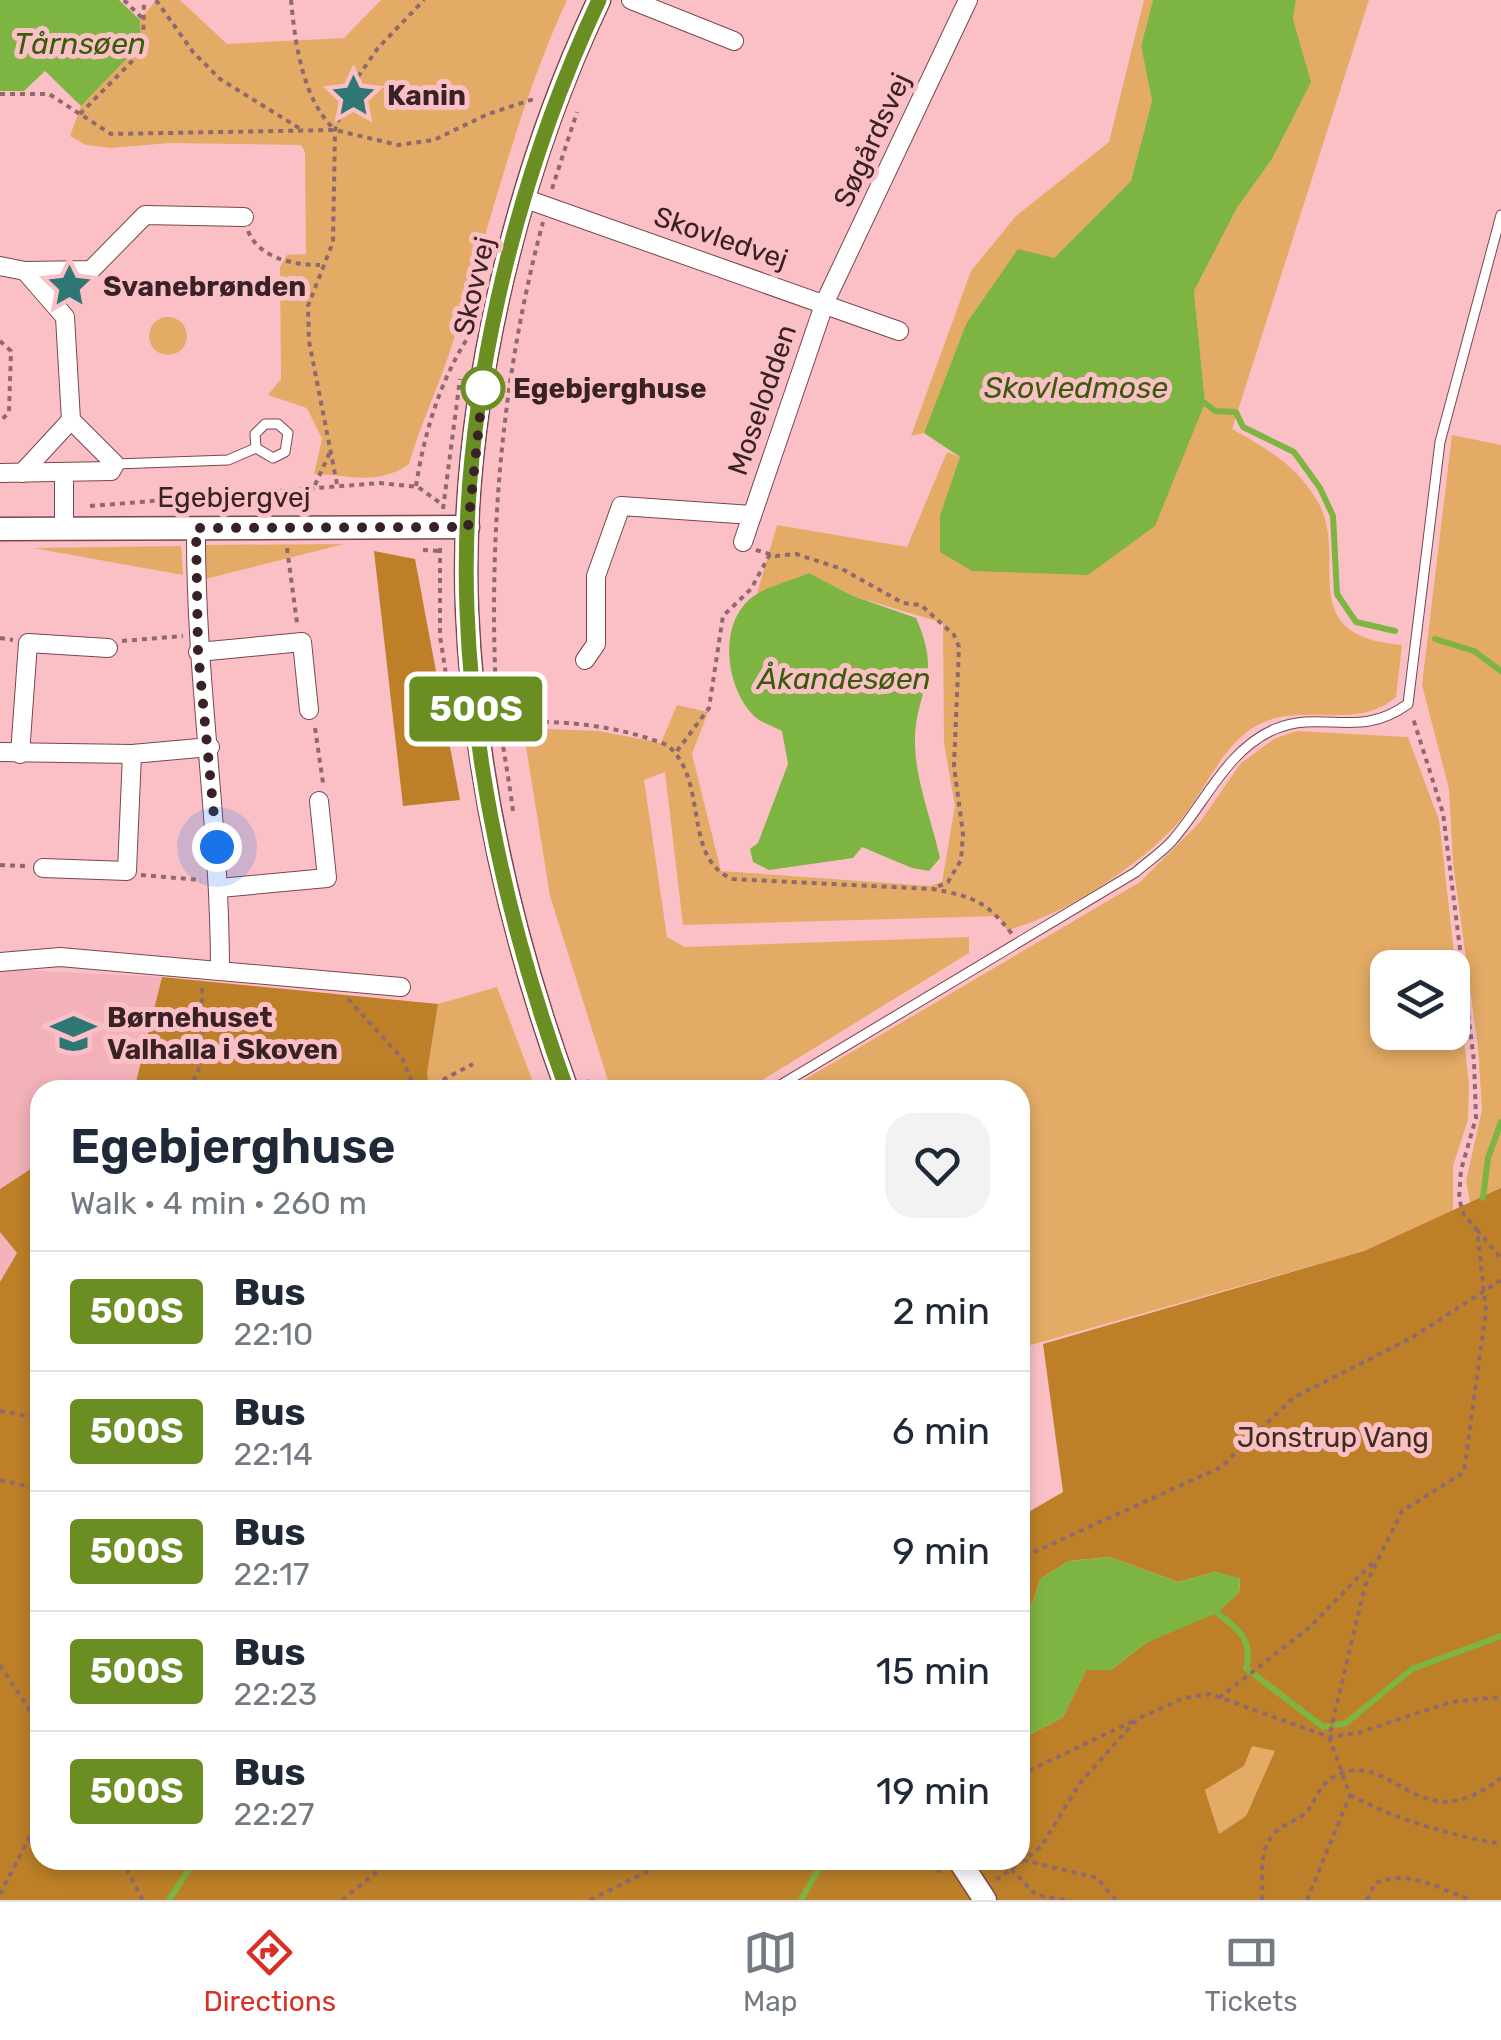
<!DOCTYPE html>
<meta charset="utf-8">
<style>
body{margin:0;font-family:Rubik,sans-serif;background:#f2f2f3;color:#1f2937;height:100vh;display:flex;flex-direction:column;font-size:38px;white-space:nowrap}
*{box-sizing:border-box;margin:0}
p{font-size:32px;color:#747a83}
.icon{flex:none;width:55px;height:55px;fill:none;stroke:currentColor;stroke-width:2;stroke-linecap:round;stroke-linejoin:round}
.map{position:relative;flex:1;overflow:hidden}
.panel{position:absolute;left:30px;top:1080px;width:1000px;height:790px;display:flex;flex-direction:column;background:#fff;border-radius:30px;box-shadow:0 5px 15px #0003}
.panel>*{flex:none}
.badge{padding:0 20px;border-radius:8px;font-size:35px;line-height:65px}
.tools{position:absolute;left:1370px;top:950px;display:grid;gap:20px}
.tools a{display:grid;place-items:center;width:100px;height:100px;border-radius:20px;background:#fff;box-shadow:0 5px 15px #0003;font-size:50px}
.you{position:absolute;width:50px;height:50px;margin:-25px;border:8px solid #fff;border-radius:50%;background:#1a73e8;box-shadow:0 0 0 15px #1a73e833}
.map>.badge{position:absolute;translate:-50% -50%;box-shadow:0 0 0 5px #fff}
.round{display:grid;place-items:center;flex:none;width:105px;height:105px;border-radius:30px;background:#f2f2f3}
.head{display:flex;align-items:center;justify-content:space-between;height:170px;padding:0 40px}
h1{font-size:48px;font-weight:600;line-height:75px}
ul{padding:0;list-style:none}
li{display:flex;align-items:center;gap:30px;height:120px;padding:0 40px;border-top:2px solid #e0e1e3}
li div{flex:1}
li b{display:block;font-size:38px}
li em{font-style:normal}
li .badge{min-width:110px;font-weight:700;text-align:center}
.tab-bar{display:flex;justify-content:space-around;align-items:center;height:140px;border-top:2px solid #e0e1e3;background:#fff;font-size:28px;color:#747a83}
.tab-bar a{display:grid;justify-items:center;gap:5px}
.tab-bar .selected{color:#d93025}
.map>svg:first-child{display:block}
.built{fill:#f3b1b9}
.green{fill:#e3ab66;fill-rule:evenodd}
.forest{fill:#bd8028;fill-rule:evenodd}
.water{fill:#7eb442}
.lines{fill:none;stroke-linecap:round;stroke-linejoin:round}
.stream{stroke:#7eb442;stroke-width:6}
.service-casing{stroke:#78474e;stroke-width:11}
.minor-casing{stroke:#78474e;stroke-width:20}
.tertiary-casing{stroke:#78474e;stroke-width:25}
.path{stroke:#90696e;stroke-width:4;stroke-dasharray:5 5;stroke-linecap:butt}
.service{stroke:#fff;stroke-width:9}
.minor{stroke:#fff;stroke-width:18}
.tertiary{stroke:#fff;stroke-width:22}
.line-casing{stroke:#fff;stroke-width:22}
.line{stroke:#6b8e23;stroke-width:15}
.walk{stroke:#382225;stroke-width:10;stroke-dasharray:0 18}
.stop-dot{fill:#fff;stroke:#6b8e23;stroke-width:5}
.labels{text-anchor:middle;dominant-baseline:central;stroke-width:10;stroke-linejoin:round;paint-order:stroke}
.poi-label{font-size:28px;font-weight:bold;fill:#382225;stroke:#fbc0c6;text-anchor:start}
.street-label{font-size:28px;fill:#382225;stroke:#fbc0c6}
.stop-label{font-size:28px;font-weight:bold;fill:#382225;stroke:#fbc0c6;text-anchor:start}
.park-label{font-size:28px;fill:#3e2e1c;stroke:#fbc0c6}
.water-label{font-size:30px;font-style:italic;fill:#395b0b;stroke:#fbc0c6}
</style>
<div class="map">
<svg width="1501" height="1900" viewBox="0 0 1501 1900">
<rect width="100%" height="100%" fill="#fbc0c6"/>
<g class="built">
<polygon points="0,969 162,977 134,1090 40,1090 40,1163 0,1189"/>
<polygon points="0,1232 17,1253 0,1282"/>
</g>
<g class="green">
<path d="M156,0H180L227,44L344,38L381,0H567C516,110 490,227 453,342C440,384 421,422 409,464C378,486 350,475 314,474L322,439L307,408L268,395L281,379L280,267L287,255L306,254L305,152L301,145L169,143L111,148L86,145L70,136L81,106L141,44L140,20Z"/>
<polygon points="1144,0 1153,0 1141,46 1152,101 1131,181 1054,258 966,324 924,433 911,436 971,271 1016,216 1109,142"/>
<path d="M1296,0H1369L1232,429C1269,450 1298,466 1319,504C1349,560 1292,636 1402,645L1396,697C1359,730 1307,704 1264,722C1222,739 1205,795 1175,826C1137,867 1061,917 1007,930L998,916L683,925L665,772L644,780L667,937L685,947L969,937V953L746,1090H611L550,896L523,728L599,731L661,743L677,705L708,712L692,754L721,871L930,886L942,882L955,806L944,743L943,623L853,596L809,573L757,594L777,525L907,547L947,452L960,457L940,515L1205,403L1194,291L1237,208L1272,159L1310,82L1293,19Z"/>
<circle cx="168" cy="336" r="19"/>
<polygon points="1452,435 1501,445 1501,1189 1470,1202 1466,1181 1482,1110 1478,1047 1453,863 1449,789 1422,685"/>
<polygon points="344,544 205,579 203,545"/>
<polygon points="181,546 183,575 33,548"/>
<path d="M1296,731L1408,737L1439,820L1469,1085L1468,1120L1453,1166V1210L1364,1251L1020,1348V1090H787L1140,882L1200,822L1241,763L1274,739ZM1388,968H1452V1032H1388Z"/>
<polygon points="497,987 536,1090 430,1090 427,1074 438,1004"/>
<polygon points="1252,1745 1276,1751 1246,1816 1219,1834 1205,1790 1244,1766"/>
</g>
<g class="forest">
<polygon points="374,551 415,559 460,800 403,806"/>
<polygon points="162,977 438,1004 427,1074 430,1090 134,1090"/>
<path d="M40,1163V1860H568L598,1869L616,1860H1020V1740L1063,1717L1086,1670H1111L1146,1643L1239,1593L1240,1579L1215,1572L1178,1582L1110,1557L1069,1561L1040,1579L1033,1602L1020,1615V1517L1063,1492L1043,1344L1364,1251L1501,1188V1900H0V1282L17,1253L0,1232V1189ZM1252,1746L1275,1751L1246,1816L1219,1834L1205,1790L1244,1766Z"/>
</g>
<g class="water">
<polygon points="0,0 119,0 140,20 141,44 81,106 45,71 24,91 0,91"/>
<polygon points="1153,0 1296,0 1293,19 1311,82 1272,159 1237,208 1194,291 1205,403 1155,526 1088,575 972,571 940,552 940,515 960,457 924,433 966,324 1018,249 1054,258 1131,181 1152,101 1141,46"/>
<path d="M809,573L853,596L916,618C944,681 914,689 915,745C916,783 932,821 940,858L929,871L912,868L862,847L853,858L769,870L753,862L750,849L758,843L788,764L782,731C774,727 760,722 754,716C724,686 717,618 757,594C772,585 793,580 809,573Z"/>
<polygon points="1110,1557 1178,1582 1215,1572 1240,1578 1239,1593 1217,1613 1146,1643 1111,1670 1086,1670 1063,1717 1020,1740 1020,1615 1033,1602 1040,1579 1069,1561"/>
</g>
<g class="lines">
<g class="stream">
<polyline points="1205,403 1215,411 1236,412 1243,427 1294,452 1320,488 1333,516 1337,594 1356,622 1395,631"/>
<polyline points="1435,639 1474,651 1501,671"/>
<polyline points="1483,1198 1488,1158 1501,1122"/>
<path d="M1217,1613C1239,1629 1253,1640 1246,1668L1323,1727L1328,1726"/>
<polyline points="1336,1725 1346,1723 1412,1669 1501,1636"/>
<polyline points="169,1900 195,1860"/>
<polyline points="801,1900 824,1860"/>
</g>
<defs>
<g id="service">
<polyline points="115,464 228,460 256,448 273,458 285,452 288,433 278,424 265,424 255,434 256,448"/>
<path d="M772,1090L1136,872C1147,862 1161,853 1171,842C1205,804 1226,750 1275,729C1324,709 1358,740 1408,704L1440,442L1501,215"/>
</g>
<g id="minor">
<polyline points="631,0 734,41"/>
<polyline points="526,199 899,331"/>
<polyline points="0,266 25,271 91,270 145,215 244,217"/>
<polyline points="0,473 111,471 115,464 71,420 65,317 25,271"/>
<polyline points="22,473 71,420"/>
<path d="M196,527C195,676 220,822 220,970"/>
<polyline points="64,528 64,472"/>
<polyline points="743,542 825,302 968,0"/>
<polyline points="198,652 302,642 309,710"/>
<polyline points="585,660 596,644 596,576 621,506 752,515"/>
<polyline points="0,752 132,754 210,747"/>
<polyline points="20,754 28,643 108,648"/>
<polyline points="43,868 127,871 132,754"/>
<polyline points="220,888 327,878 319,801"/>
<polyline points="0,962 60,957 401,987"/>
</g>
<g id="tertiary">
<polyline points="0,529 468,527"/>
<path d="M567,1090C511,936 474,774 467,610C459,411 514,179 599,0"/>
<polyline points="959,1860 985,1900"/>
</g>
</defs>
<use href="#service" class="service-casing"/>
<use href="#minor" class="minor-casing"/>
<use href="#tertiary" class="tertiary-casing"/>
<g class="path">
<polyline points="124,0 142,18"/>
<polyline points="156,0 193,52 220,79 299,128"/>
<path d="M291,0C295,42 302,99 335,130"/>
<polyline points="0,94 49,94 111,134 335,130 398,145 434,140 488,114 537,98"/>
<polyline points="80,114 143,50 144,0"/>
<polyline points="552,189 577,112"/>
<path d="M248,231C259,258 293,265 320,265"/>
<polyline points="0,341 11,351 9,412 0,422"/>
<polyline points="337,484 309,341 308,306 333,242 335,130 350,88 378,48 424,0"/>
<polyline points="315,485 330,452"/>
<path d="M416,486C424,434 440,380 469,336"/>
<polyline points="90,506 380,483 418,487 443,505"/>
<polyline points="443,509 460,379"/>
<polyline points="287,548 297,623"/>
<polyline points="440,548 440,636 455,732"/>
<polyline points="423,550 440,551"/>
<polyline points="756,550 776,556 796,554 842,569 903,603 921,605 954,635 959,647 954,766 963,834 961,860 948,882 933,889"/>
<polyline points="0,638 13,640"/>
<polyline points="122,641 183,636"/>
<path d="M504,723C558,719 617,725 667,745C710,780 681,859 733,879L933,889C974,897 986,901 1012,934"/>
<polyline points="315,728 323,783"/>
<polyline points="677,751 709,708 723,616 751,589 770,554"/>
<path d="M513,811C507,764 496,715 495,668C490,517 504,368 543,222"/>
<polyline points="0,865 25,866"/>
<polyline points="141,875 201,880"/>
<polyline points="348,999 402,1058 415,1090"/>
<polyline points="587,1080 591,1090"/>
<polyline points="425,1089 473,1064"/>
<polyline points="189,1090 203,1060 202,988"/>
<polyline points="1477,1230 1501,1258"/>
<polyline points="0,1411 40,1418"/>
<polyline points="0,1480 40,1489"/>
<polyline points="1020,1567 1034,1552 1221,1467 1293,1398 1413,1337 1501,1280"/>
<polyline points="0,1665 40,1726"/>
<polyline points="1219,1698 1310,1627 1376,1559"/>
<polyline points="1020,1775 1133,1721"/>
<path d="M1350,1795C1397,1820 1449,1835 1501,1844"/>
<polyline points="122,1860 143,1900"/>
<polyline points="932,1860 940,1873"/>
<polyline points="1023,1860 1097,1878 1116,1900"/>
<polyline points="1011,1869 1036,1895 1068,1900"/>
<polyline points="996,1880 1041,1847 1080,1783 1137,1719 1184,1698 1210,1694 1329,1737 1358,1733 1451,1702 1501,1697"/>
<polyline points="0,1894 40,1817"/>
<polyline points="342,1900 392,1860"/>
<polyline points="590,1900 671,1860"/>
<path d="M1262,1900C1264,1874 1256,1848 1279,1829C1287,1823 1298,1820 1305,1813C1319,1800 1316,1784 1339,1774C1396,1751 1418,1843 1501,1778"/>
<polyline points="1307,1900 1350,1795 1329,1737 1365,1586 1402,1511 1464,1472 1486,1311 1477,1230 1464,1215 1459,1199 1461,1170 1476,1118 1474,1061 1443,813 1413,718"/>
<path d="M1367,1900L1375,1883C1412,1869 1440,1890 1472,1900"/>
</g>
<use href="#service" class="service"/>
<use href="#minor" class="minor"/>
<use href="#tertiary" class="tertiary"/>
</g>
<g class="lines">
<defs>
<path id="line" d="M567,1090C511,936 473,774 467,610C459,410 514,181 599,0"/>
</defs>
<use href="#line" class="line-casing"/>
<use href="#line" class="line"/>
<polyline class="walk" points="217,847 198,652 196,528 468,527 483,388"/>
</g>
<defs>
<symbol id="sight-bare" viewBox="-9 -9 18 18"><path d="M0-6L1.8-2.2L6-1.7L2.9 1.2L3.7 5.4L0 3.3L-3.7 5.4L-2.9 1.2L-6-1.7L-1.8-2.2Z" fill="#2e7774" stroke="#fbc0c6" stroke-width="2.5" paint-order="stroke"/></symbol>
<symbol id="school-bare" viewBox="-9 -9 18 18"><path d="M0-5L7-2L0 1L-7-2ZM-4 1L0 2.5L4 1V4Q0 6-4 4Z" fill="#2e7774" stroke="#fbc0c6" stroke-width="2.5" paint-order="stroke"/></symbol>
</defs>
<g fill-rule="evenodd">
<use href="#sight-bare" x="322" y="64" width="63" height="63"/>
<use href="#sight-bare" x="38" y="254" width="63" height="63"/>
<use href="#school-bare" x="42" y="1002" width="63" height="63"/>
</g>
<circle class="stop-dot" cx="483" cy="388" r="20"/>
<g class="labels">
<g class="poi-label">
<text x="387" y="95">Kanin</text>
<text x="103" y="286">Svanebrønden</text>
<text x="107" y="1017">Børnehuset<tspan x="107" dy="32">Valhalla i Skoven</tspan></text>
</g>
<g class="street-label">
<text transform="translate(872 140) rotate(-65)">Søgårdsvej</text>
<text transform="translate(721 238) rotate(19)">Skovledvej</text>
<text transform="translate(474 286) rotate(-77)">Skovvej</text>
<text transform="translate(762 400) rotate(-71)">Moselodden</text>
<text x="234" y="497">Egebjergvej</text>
</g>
<g class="stop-label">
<text x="513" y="388">Egebjerghuse</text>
</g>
<g class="park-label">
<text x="1333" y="1437">Jonstrup Vang</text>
</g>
<g class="water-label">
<text x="80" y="44">Tårnsøen</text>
<text x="1076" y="388">Skovledmose</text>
<text x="844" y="679">Åkandesøen</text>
</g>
</g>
</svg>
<div class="tools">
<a><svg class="icon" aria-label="layers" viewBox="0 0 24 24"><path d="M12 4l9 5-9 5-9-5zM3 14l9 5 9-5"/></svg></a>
</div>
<div class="you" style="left:217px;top:847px"></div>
<b class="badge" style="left:476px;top:709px;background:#6b8e23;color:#fff">500S</b>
<section class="panel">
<div class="head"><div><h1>Egebjerghuse</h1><p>Walk · 4 min · 260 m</p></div><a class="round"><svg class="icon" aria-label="heart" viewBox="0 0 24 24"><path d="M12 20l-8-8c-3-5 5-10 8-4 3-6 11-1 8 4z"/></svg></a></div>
<ul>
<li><span class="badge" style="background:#6b8e23;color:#fff">500S</span><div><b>Bus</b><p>22:10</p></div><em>2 min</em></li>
<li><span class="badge" style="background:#6b8e23;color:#fff">500S</span><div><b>Bus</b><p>22:14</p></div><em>6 min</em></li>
<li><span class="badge" style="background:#6b8e23;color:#fff">500S</span><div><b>Bus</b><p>22:17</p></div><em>9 min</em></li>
<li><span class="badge" style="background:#6b8e23;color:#fff">500S</span><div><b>Bus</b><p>22:23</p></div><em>15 min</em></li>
<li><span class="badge" style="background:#6b8e23;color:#fff">500S</span><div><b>Bus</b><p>22:27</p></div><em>19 min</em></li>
</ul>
</section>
</div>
<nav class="tab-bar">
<a class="selected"><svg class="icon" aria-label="directions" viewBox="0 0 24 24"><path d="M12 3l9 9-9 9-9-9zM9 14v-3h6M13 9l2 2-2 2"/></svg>Directions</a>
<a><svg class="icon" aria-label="map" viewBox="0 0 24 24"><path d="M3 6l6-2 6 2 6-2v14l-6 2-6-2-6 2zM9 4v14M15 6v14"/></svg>Map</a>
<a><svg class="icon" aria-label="tickets" viewBox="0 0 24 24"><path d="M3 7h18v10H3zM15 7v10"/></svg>Tickets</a>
</nav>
